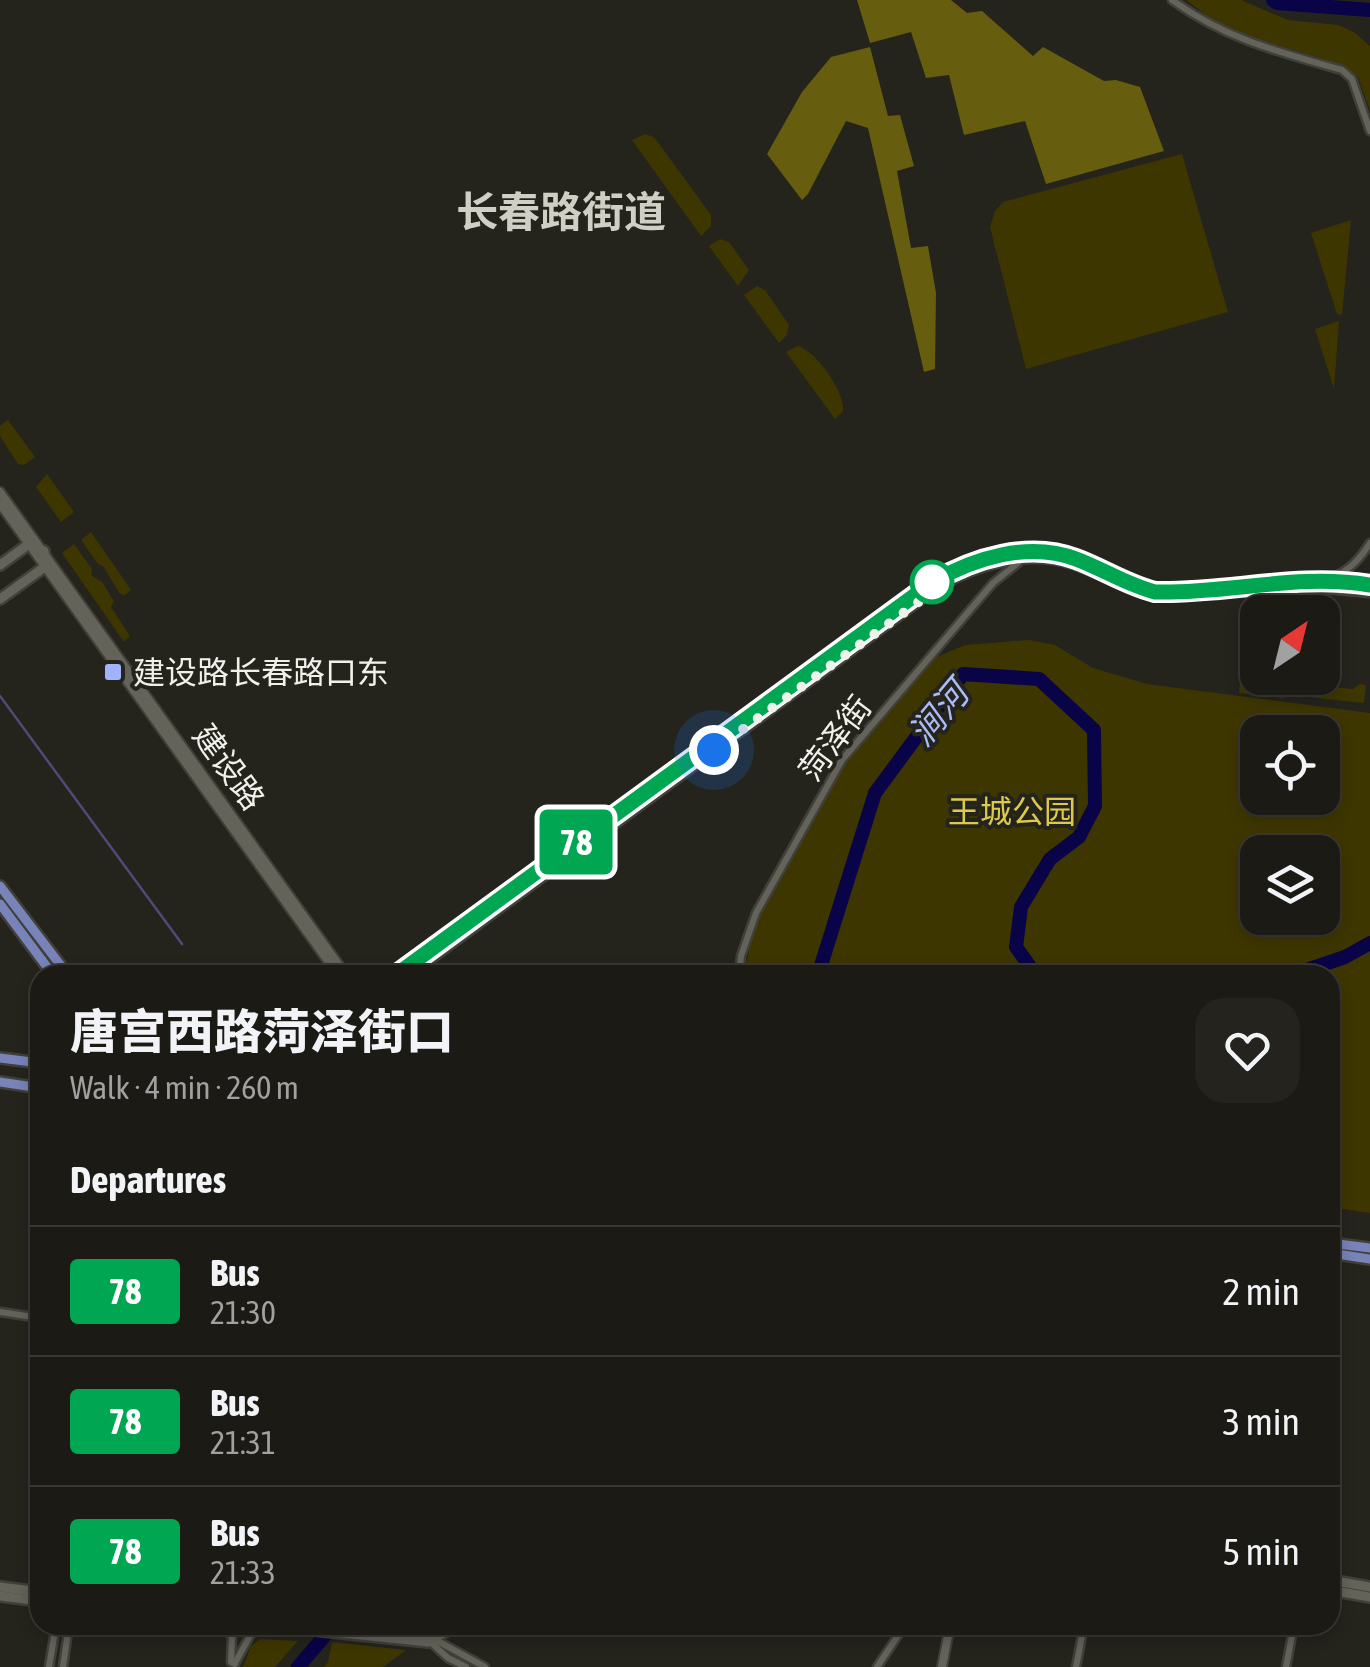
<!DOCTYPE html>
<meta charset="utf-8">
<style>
body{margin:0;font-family:"Asap Condensed","Noto Sans SC",sans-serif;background:#24231e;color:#f1f3f6;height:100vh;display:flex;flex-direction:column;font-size:38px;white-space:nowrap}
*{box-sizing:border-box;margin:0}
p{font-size:32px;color:#a0a1a0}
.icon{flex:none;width:55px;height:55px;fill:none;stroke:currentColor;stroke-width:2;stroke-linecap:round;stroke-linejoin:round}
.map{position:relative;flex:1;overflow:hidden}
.drawer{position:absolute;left:30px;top:965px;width:1310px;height:670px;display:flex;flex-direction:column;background:#1b1a15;border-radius:30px;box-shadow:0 5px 15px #0003,0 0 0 2px #393834}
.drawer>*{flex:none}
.badge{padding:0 20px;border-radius:8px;font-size:35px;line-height:65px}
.needle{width:65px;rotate:35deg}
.fabs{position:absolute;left:1240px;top:595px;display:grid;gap:20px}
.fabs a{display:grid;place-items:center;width:100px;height:100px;border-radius:20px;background:#1b1a15;box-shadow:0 5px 15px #0003,0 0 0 2px #393834;font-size:50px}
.you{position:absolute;width:50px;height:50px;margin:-25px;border:8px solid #fff;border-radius:50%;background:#1a73e8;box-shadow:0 0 0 15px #1a73e833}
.map>.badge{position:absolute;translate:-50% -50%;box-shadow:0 0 0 5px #fff}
h2{padding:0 40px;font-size:38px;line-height:90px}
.round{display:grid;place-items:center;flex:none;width:105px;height:105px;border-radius:30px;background:#24231e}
.overview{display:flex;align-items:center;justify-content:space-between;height:170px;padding:0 40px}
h1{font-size:48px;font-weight:800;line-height:75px}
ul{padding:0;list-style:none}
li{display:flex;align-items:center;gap:30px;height:130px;padding:0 40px;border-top:2px solid #393834}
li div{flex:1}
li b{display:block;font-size:38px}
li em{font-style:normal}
li .badge{min-width:110px;font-weight:700;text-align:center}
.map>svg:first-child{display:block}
.green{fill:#3e3600;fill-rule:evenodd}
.forest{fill:#675d0e}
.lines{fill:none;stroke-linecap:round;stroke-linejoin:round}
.stream{stroke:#4f4a78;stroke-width:2.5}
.river{stroke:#090347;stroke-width:14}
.minor-casing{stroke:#403f39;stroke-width:11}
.tertiary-casing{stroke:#403f39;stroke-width:12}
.secondary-casing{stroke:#403f39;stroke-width:14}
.primary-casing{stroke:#403f39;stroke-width:14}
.minor{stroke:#64635a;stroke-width:6}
.tertiary{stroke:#64635a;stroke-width:8}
.secondary{stroke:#64635a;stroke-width:9}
.primary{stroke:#7783b9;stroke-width:9}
.line-casing{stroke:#fff;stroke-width:22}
.line{stroke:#00a651;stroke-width:15}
.walk{stroke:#f1f1ec;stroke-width:10;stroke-dasharray:0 18}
.stop-dot{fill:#fff;stroke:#00a651;stroke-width:5}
.poi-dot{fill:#a0b3fd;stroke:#24231c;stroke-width:4}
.labels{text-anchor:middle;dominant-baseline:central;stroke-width:8;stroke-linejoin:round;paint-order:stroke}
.poi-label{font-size:32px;fill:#f1f1ec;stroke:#24231c;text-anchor:start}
.street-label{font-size:32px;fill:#f1f1ec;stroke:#24231c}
.park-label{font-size:32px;fill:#ddca4a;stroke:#24231c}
.water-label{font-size:35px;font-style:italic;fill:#aabbf7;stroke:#24231c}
.district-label{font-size:42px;font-weight:bold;fill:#d0cfc5;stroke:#24231c}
</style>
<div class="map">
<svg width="1370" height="1667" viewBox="0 0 1370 1667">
<rect width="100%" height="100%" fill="#24231c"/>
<g class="green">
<polygon points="1186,0 1241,0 1288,20 1338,25 1354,32 1370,46 1370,111 1358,77 1343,65 1244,35 1207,16"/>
<polygon points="645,134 654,137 711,215 711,226 701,236 632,140"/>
<polygon points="1182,154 1228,312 1026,369 990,227 995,211 1003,202"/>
<polygon points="1351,220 1342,315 1337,314 1311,233"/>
<polygon points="720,239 729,242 749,270 738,286 709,246"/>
<polygon points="757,286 765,290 789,325 787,335 779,343 744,295"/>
<polygon points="1339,321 1334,389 1315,329"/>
<path d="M798,346C816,351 845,392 843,411L835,419L786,352Z"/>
<polygon points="8,420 35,457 24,465 18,464 0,436 0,426"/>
<polygon points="47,474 74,512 61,522 36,487"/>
<polygon points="91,532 131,590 125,595 120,594 103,566 98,564 81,540"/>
<polygon points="74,544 92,569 91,575 102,582 114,601 111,607 130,636 124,642 62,553"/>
<path d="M1029,640L1055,645L1093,668L1147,684L1370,713V1213L1330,1207V975H744L752,935L768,890L867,725L920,664L965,645ZM1258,732H1322V798H1258ZM1258,852H1322V918H1258Z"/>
<polygon points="1243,653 1257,655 1258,678 1287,678 1284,698 1239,693"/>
<polygon points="1323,654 1330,655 1327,680 1332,687 1353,689 1360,684 1366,685 1364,703 1307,697 1309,678 1322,678"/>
<polygon points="260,1639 298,1641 275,1667 243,1667 251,1646"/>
<polygon points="332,1642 406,1650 383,1667 324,1667 328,1662"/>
</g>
<g class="forest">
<polygon points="857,0 951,0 967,13 982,11 1033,56 1043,47 1104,81 1116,80 1140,87 1164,151 1046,184 1025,121 964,135 949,75 926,78 911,32 870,43"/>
<polygon points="870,47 888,116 900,115 914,166 897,171 911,248 928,246 936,293 935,369 924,372 868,128 846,121 808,194 802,200 767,154 802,92 831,57"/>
</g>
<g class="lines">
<polyline class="stream" points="0,696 182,944"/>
<g class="river">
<polyline points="1273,0 1277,3 1370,10"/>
<polyline points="818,975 875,793 963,674 1039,679 1094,730 1095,806 1079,837 1050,859 1021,907 1016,947 1036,975"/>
<polyline points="1292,975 1345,957 1370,943"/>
<polyline points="298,1667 334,1625"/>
</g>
<defs>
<g id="minor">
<path d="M1172,0C1226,39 1279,52 1342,70L1352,79L1370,131"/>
<path d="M1331,578C1349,571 1360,559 1370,543"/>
<polyline points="396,975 933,582 959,567 986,558 1050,551 1073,558 1155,592 1289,580 1328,579 1370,585"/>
<path d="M410,975L938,588C977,565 1028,550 1073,565C1101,574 1125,591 1154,597L1290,586L1370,593"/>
<polyline points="739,975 741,956 756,913 842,760 993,583 1019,562"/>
<polyline points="0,1312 40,1318"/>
<polyline points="225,1625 232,1637 231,1662 235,1664"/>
<polyline points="427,1639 448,1658 466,1667"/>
<polyline points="434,1639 485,1667"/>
<polyline points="235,1663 256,1625"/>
<polyline points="49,1667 56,1625"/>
<polyline points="63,1667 69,1625"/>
<polyline points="877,1667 899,1634 897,1625"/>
<polyline points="1076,1667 1084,1625"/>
<polyline points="1286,1667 1294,1625"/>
</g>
<g id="tertiary">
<polyline points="0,492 346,975"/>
<polyline points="0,504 338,975"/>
<polyline points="942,1667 950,1625"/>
</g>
<g id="secondary">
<polyline points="0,565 29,544 44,551 46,566 0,599"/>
<polyline points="1330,1580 1370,1587"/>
<polyline points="0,1587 40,1592"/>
<polyline points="1330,1590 1370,1597"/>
<polyline points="0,1596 40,1601"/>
<polyline points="267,1625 428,1642 457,1625"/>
<polyline points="379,1625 429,1631 438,1625"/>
</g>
<g id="primary">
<polyline points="0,886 68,975"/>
<polyline points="0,904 53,975"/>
<polyline points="0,1058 40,1063"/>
<polyline points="0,1082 40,1088"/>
<polyline points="1330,1243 1370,1248"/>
<polyline points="1330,1253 1370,1259"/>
</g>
</defs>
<use href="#minor" class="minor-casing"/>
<use href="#tertiary" class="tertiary-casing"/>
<use href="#secondary" class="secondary-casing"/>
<use href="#primary" class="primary-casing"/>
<use href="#minor" class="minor"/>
<use href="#tertiary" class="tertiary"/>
<use href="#secondary" class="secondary"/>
<use href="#primary" class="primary"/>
</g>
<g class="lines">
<defs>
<path id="line" d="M396,975L933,582C974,558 1029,541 1076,559C1103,569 1127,585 1155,592C1228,594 1297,573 1370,585"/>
</defs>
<use href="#line" class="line-casing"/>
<use href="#line" class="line"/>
<polyline class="walk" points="714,750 938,588 932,582"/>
</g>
<circle class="stop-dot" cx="932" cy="582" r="20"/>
<rect class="poi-dot" x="103" y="662" width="20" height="20" rx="5"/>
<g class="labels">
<g class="poi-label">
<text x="133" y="672">建设路长春路口东</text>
</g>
<g class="street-label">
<text transform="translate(835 738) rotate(-53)">菏泽街</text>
<text transform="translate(229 767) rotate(54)">建设路</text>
</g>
<g class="park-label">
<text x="1012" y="811">王城公园</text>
</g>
<g class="water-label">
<text transform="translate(938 713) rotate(-50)">涧河</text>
</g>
<g class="district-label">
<text x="561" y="212">长春路街道</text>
</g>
</g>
</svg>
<div class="fabs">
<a><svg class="needle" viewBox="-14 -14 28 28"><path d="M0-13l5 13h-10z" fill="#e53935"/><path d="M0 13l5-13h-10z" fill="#a0a1a0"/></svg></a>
<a><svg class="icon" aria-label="locate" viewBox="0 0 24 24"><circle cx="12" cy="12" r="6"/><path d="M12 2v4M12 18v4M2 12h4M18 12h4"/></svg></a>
<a><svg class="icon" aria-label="layers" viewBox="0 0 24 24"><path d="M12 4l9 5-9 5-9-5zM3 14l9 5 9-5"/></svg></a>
</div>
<div class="you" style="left:714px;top:750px"></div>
<b class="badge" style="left:576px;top:842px;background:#00a651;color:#fff">78</b>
<section class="drawer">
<div class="overview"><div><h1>唐宫西路菏泽街口</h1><p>Walk · 4 min · 260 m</p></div><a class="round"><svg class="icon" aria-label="heart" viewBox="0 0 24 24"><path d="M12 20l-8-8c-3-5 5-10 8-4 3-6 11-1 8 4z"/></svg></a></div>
<h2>Departures</h2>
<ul>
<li><span class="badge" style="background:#00a651;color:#fff">78</span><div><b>Bus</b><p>21:30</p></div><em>2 min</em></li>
<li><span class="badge" style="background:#00a651;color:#fff">78</span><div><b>Bus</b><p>21:31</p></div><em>3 min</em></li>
<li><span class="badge" style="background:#00a651;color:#fff">78</span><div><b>Bus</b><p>21:33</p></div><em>5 min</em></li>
</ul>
</section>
</div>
